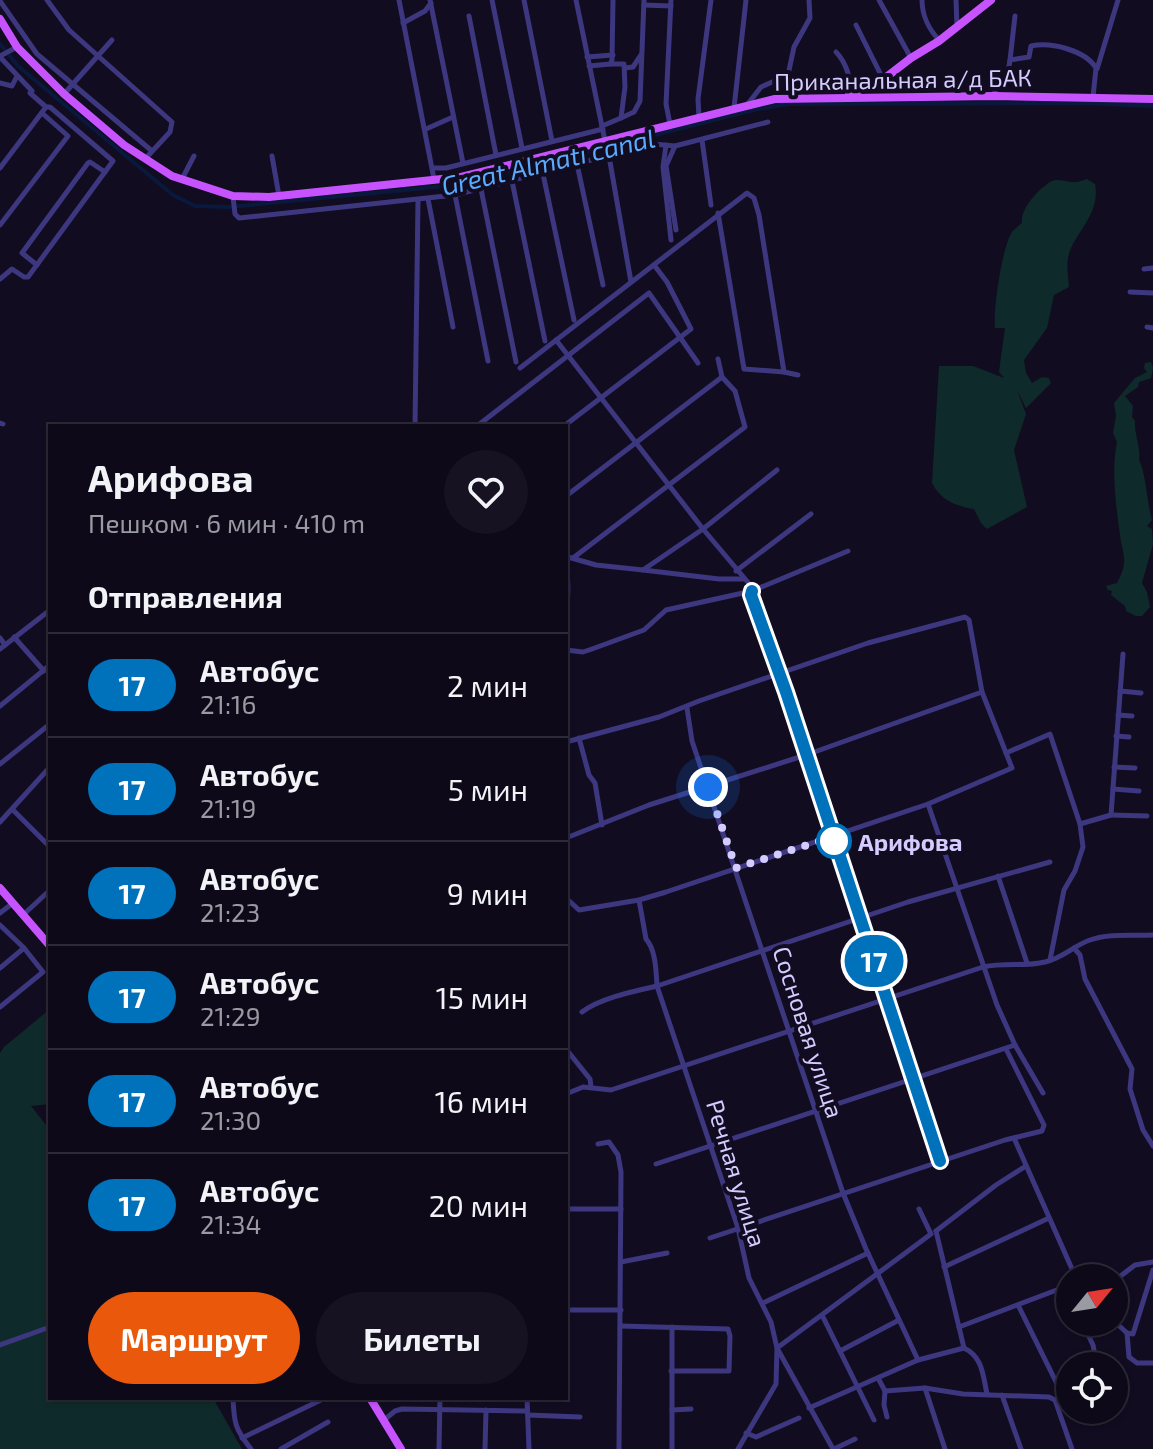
<!DOCTYPE html>
<html lang="ru">
<meta charset="utf-8">
<style>
body{margin:0;font-family:"Exo 2",sans-serif;background:#161221;color:#f1f3f6;height:100vh;display:flex;flex-direction:column;font-size:30px;white-space:nowrap}
*{box-sizing:border-box;margin:0}
p{font-size:26px;color:#9a9aa2}
.icon{flex:none;width:44px;height:44px;fill:none;stroke:currentColor;stroke-width:2;stroke-linecap:round;stroke-linejoin:round}
.map{position:relative;flex:1;overflow:hidden}
.drawer{position:absolute;left:48px;top:424px;width:520px;height:976px;display:flex;flex-direction:column;background:#0d0918;border-radius:0px;box-shadow:0 2px 6px #0004,0 0 0 2px #2d2a37}
.drawer>*{flex:none}
.badge{padding:0 16px;border-radius:26px;font-size:28px;line-height:52px}
.needle{width:52px;rotate:60deg}
.controls{position:absolute;left:1056px;top:1264px;display:grid;gap:16px}
.controls a{display:grid;place-items:center;width:72px;height:72px;border-radius:50%;background:#0d0918;box-shadow:0 2px 6px #0004,0 0 0 2px #2d2a37;font-size:40px}
.you{position:absolute;width:40px;height:40px;margin:-20px;border:6px solid #fff;border-radius:50%;background:#1a73e8;box-shadow:0 0 0 12px #1a73e833}
.map>.badge{position:absolute;translate:-50% -50%;box-shadow:0 0 0 4px #fff}
h2{padding:0 40px;font-size:30px;line-height:72px}
.round{display:grid;place-items:center;flex:none;width:84px;height:84px;border-radius:42px;background:#161221}
.headline{display:flex;align-items:center;justify-content:space-between;height:136px;padding:0 40px}
h1{font-size:38px;font-weight:700;line-height:60px}
.cta{display:flex;gap:16px;margin-top:auto;padding:16px 40px}
.cta a{flex:1;height:92px;border-radius:48px;background:#ea580c;color:#fff;font-size:32px;font-weight:700;line-height:92px;text-align:center}
.cta a+a{background:#161221;color:#f1f3f6}
ul{padding:0;list-style:none}
li{display:flex;align-items:center;gap:24px;height:104px;padding:0 40px;border-top:2px solid #2d2a37}
li div{flex:1}
li b{display:block;font-size:30px}
li em{font-style:normal}
li .badge{min-width:88px;font-weight:700;text-align:center}
.map>svg:first-child{display:block}
.green{fill:#0f2a2a}
.lines{fill:none;stroke-linecap:round;stroke-linejoin:round}
.canal{stroke:#08193d;stroke-width:4}
.minor{stroke:#3d3780;stroke-width:5}
.major{stroke:#c753ff;stroke-width:8}
.line-casing{stroke:#fff;stroke-width:18}
.line{stroke:#0072bc;stroke-width:12}
.walk{stroke:#d4ccff;stroke-width:8;stroke-dasharray:0 14.4}
.stop-dot{fill:#fff;stroke:#0072bc;stroke-width:4}
.labels{text-anchor:middle;dominant-baseline:central;stroke-width:8;stroke-linejoin:round;paint-order:stroke}
.street-label{font-size:24px;fill:#d4ccff;stroke:#110c20}
.stop-label{font-size:24px;font-weight:bold;fill:#d4ccff;stroke:#110c20;text-anchor:start}
.water-label{font-size:26px;font-style:italic;fill:#5aaaff;stroke:#110c20}
</style>
<div class="map">
<svg width="1153" height="1449" viewBox="0 0 1153 1449">
<rect width="100%" height="100%" fill="#110c20"/>
<g class="green">
<path d="M1087,179L1095,184C1100,210 1082,226 1071,248C1065,261 1068,274 1069,287L1054,295L1047,328L1024,360L1026,373L1032,383L1042,377L1049,378L1051,383L1026,408L1017,390L1026,414L1014,450L1027,507L987,529L981,523L974,509C955,506 941,500 932,483L939,366H973L1004,378L999,372L1005,328H995C993,310 1002,247 1012,232C1013,231 1020,224 1022,223C1020,209 1038,190 1050,182C1058,177 1066,183 1075,182C1079,182 1083,180 1087,179Z"/>
<path d="M1151,362L1153,368L1151,378L1139,382L1138,387L1125,396L1133,406L1132,417L1135,421C1134,434 1141,447 1139,460C1146,473 1147,503 1152,520L1147,526L1152,529L1153,544L1142,583L1147,592L1150,607L1142,616H1136L1126,611L1125,606L1111,595L1112,591L1108,590L1106,586L1117,583C1129,560 1123,557 1120,535C1116,505 1111,472 1117,442L1113,433L1116,416L1114,403L1135,378L1147,372L1144,368L1145,363Z"/>
<polygon points="50,1009 50,1104 31,1106 50,1130 50,1398 213,1398 242,1449 0,1449 0,1053 4,1047"/>
</g>
<g class="lines">
<polyline class="canal" points="0,44 18,66 173,195 195,206 229,207 456,185 758,109 789,104 1085,103 1153,106"/>
<g class="minor">
<polyline points="47,0 69,30 172,122 170,132 145,159"/>
<polyline points="399,0 434,179"/>
<polyline points="430,0 463,163"/>
<polyline points="492,0 522,148"/>
<polyline points="524,0 552,141"/>
<polyline points="576,0 605,141"/>
<polyline points="879,0 911,58"/>
<path d="M922,0C922,15 929,30 940,41"/>
<polyline points="956,0 957,27"/>
<polyline points="0,1 37,54 152,151"/>
<polyline points="644,5 671,6"/>
<polyline points="469,16 496,155"/>
<path d="M1015,16L1010,60L1029,57L1031,46C1051,42 1085,50 1096,68L1093,97"/>
<polyline points="403,23 425,11 431,3"/>
<polyline points="856,25 883,79"/>
<path d="M836,52C845,61 853,81 849,93"/>
<polyline points="0,56 17,47"/>
<polyline points="0,57 32,91 30,93 46,107 0,168"/>
<polyline points="587,57 613,55"/>
<polyline points="589,66 610,64 612,60 613,0"/>
<polyline points="625,68 633,67 641,55"/>
<polyline points="1097,69 1118,0"/>
<polyline points="0,83 12,86 17,76"/>
<polyline points="1006,84 1010,60"/>
<polyline points="995,88 995,96"/>
<polyline points="64,94 112,40"/>
<polyline points="747,105 761,87 788,75 794,47 810,18 809,0"/>
<polyline points="734,108 746,0"/>
<polyline points="699,117 698,99 711,0"/>
<polyline points="621,118 634,112 640,101 644,0"/>
<polyline points="670,124 666,104 671,0"/>
<polyline points="602,126 621,118 625,87 624,64 610,64"/>
<polyline points="426,129 453,117"/>
<polyline points="702,140 711,205"/>
<polyline points="666,145 663,167 671,240"/>
<polyline points="675,146 666,166 676,230"/>
<polyline points="272,156 279,196"/>
<polyline points="609,156 631,282"/>
<polyline points="577,164 603,285"/>
<polyline points="433,168 446,168 603,129"/>
<polyline points="543,174 574,320"/>
<polyline points="182,179 194,156"/>
<polyline points="512,181 545,341"/>
<polyline points="481,189 516,362"/>
<polyline points="455,195 488,361"/>
<polyline points="233,197 235,214 239,218 455,195 653,144 675,146 768,122"/>
<polyline points="428,199 453,327"/>
<polyline points="718,213 744,369 784,372 798,375"/>
<polyline points="0,225 68,136 42,113"/>
<polyline points="37,265 22,253 88,163 90,162 105,172"/>
<polyline points="1144,269 1153,268"/>
<polyline points="0,279 12,269 24,277 28,277 113,161 50,107 46,107"/>
<polyline points="1130,292 1153,293"/>
<polyline points="1147,327 1153,328"/>
<polyline points="556,340 703,529 751,586 751,595 786,692 940,1161"/>
<polyline points="718,359 722,377"/>
<polyline points="520,368 747,193 754,198 759,215 784,372"/>
<polyline points="0,423 3,424"/>
<polyline points="415,426 418,200"/>
<polyline points="450,426 454,426"/>
<polyline points="477,426 649,293 698,363"/>
<polyline points="564,426 691,329 667,282 654,265"/>
<polyline points="566,496 722,377 735,391 745,427 573,558"/>
<polyline points="643,570 719,579 744,579"/>
<polyline points="736,571 811,514"/>
<path d="M566,605C571,591 565,573 568,557L596,565L643,570L703,529L777,470"/>
<polyline points="14,637 44,671"/>
<polyline points="0,638 5,645"/>
<polyline points="0,649 50,610"/>
<polyline points="566,650 583,652 592,649 644,630 666,610 752,591 848,551"/>
<polyline points="1120,691 1141,693"/>
<polyline points="0,706 50,665"/>
<polyline points="687,708 692,741 843,1193 866,1249 918,1360"/>
<polyline points="1118,715 1132,716"/>
<polyline points="1116,736 1129,737"/>
<polyline points="579,738 589,775 595,783 602,825"/>
<polyline points="566,742 659,717 699,701 868,643 965,617 969,620 982,692 1012,768 928,804 666,892 639,900 579,910 566,898"/>
<polyline points="1006,753 1050,734 1080,824 1083,847 1075,871 1064,890 1050,960"/>
<polyline points="0,764 50,724"/>
<polyline points="1114,767 1135,768"/>
<polyline points="1113,789 1139,791"/>
<polyline points="928,804 997,1005 1015,1045 1043,1093"/>
<polyline points="12,809 50,847"/>
<polyline points="1111,815 1147,816"/>
<polyline points="0,822 50,767"/>
<polyline points="1080,824 1111,815 1123,654"/>
<polyline points="566,838 649,805 806,755 982,692"/>
<polyline points="998,876 1027,963"/>
<path d="M639,900L646,939C656,950 656,971 657,986L738,1228L749,1278L771,1322L777,1348L776,1384L738,1449"/>
<polyline points="0,913 13,903"/>
<polyline points="23,915 50,890"/>
<polyline points="0,925 24,948 0,968"/>
<polyline points="1074,948 1080,955 1085,979 1132,1069 1130,1089 1143,1130 1153,1146"/>
<polyline points="0,1007 43,972 24,948"/>
<path d="M582,1012C600,998 635,991 657,986L908,902L1050,862"/>
<polyline points="566,1049 590,1079 591,1087"/>
<path d="M566,1094L583,1087L611,1090L983,967C1005,962 1025,967 1045,962C1063,958 1073,946 1090,940C1109,933 1133,936 1153,935"/>
<polyline points="1014,1138 1076,1278"/>
<polyline points="598,1144 609,1142 618,1155 621,1172 619,1449"/>
<polyline points="656,1164 1015,1045"/>
<polyline points="566,1209 621,1209"/>
<polyline points="936,1231 964,1348"/>
<polyline points="936,1231 996,1185 1026,1166"/>
<polyline points="710,1238 1005,1140 1042,1131 1044,1125 1006,1049"/>
<polyline points="621,1262 667,1253"/>
<polyline points="944,1267 1049,1218"/>
<polyline points="1114,1281 1135,1265 1153,1262"/>
<polyline points="1065,1287 1070,1297"/>
<polyline points="763,1303 868,1253"/>
<polyline points="1018,1305 1064,1398"/>
<polyline points="566,1310 621,1310"/>
<polyline points="823,1317 874,1420"/>
<polyline points="1114,1321 1127,1333 1133,1334 1153,1270"/>
<polyline points="1082,1322 1093,1345 1097,1366"/>
<polyline points="621,1326 728,1329 730,1336 729,1371 671,1371"/>
<polyline points="672,1327 672,1449"/>
<polyline points="959,1327 1070,1285"/>
<polyline points="1127,1333 1129,1357 1137,1363 1153,1363"/>
<polyline points="0,1345 50,1327"/>
<polyline points="840,1351 899,1320"/>
<polyline points="878,1378 885,1391 925,1388 963,1394 1049,1397 1055,1400 1064,1398 1070,1405"/>
<polyline points="925,1388 945,1449"/>
<polyline points="885,1391 884,1405 887,1417"/>
<polyline points="1002,1395 1021,1449"/>
<path d="M233,1398C234,1423 235,1429 251,1449"/>
<polyline points="527,1398 529,1449"/>
<polyline points="1055,1400 1072,1449"/>
<path d="M809,1408L918,1360L964,1348C983,1357 983,1376 987,1394"/>
<polyline points="672,1410 691,1409"/>
<polyline points="528,1415 580,1417"/>
<polyline points="384,1420 395,1411 402,1409 526,1411"/>
<polyline points="746,1433 756,1437 799,1418"/>
<polyline points="242,1438 325,1398"/>
<polyline points="281,1449 328,1422"/>
<polyline points="439,1449 440,1398"/>
<polyline points="485,1449 486,1410"/>
<polyline points="833,1449 777,1348 931,1234 919,1209"/>
<polyline points="834,1449 855,1439"/>
</g>
<g class="major">
<polyline points="0,19 17,47 64,94 124,145 172,176 233,196 269,197 461,177 775,99 995,96 1153,99"/>
<polyline points="849,93 876,85 911,58 939,41 991,0"/>
<polyline points="0,888 50,946"/>
<polyline points="370,1398 401,1449"/>
</g>
</g>
<g class="lines">
<defs>
<polyline id="line" points="752,591 751,595 786,692 940,1161"/>
</defs>
<use href="#line" class="line-casing"/>
<use href="#line" class="line"/>
<polyline class="walk" points="708,787 736,868 832,837 834,841"/>
</g>
<circle class="stop-dot" cx="834" cy="841" r="16"/>
<g class="labels">
<g class="street-label">
<text transform="translate(903 79) rotate(-1)">Приканальная а/д БАК</text>
<text transform="translate(809 1032) rotate(72)">Сосновая улица</text>
<text transform="translate(737 1173) rotate(73)">Речная улица</text>
</g>
<g class="stop-label">
<text x="858" y="841">Арифова</text>
</g>
<g class="water-label">
<text transform="translate(548 161) rotate(-13)">Great Almatı canal</text>
</g>
</g>
</svg>
<div class="controls">
<a><svg class="needle" viewBox="-14 -14 28 28"><path d="M0-13l5 13h-10z" fill="#e53935"/><path d="M0 13l5-13h-10z" fill="#9a9aa2"/></svg></a>
<a><svg class="icon" aria-label="locate" viewBox="0 0 24 24"><circle cx="12" cy="12" r="6"/><path d="M12 2v4M12 18v4M2 12h4M18 12h4"/></svg></a>
</div>
<div class="you" style="left:708px;top:787px"></div>
<b class="badge" style="left:874px;top:961px;background:#0072bc;color:#fff">17</b>
<section class="drawer">
<div class="headline"><div><h1>Арифова</h1><p>Пешком · 6 мин · 410 m</p></div><a class="round"><svg class="icon" aria-label="heart" viewBox="0 0 24 24"><path d="M12 20l-8-8c-3-5 5-10 8-4 3-6 11-1 8 4z"/></svg></a></div>
<h2>Отправления</h2>
<ul>
<li><span class="badge" style="background:#0072bc;color:#fff">17</span><div><b>Автобус</b><p>21:16</p></div><em>2 мин</em></li>
<li><span class="badge" style="background:#0072bc;color:#fff">17</span><div><b>Автобус</b><p>21:19</p></div><em>5 мин</em></li>
<li><span class="badge" style="background:#0072bc;color:#fff">17</span><div><b>Автобус</b><p>21:23</p></div><em>9 мин</em></li>
<li><span class="badge" style="background:#0072bc;color:#fff">17</span><div><b>Автобус</b><p>21:29</p></div><em>15 мин</em></li>
<li><span class="badge" style="background:#0072bc;color:#fff">17</span><div><b>Автобус</b><p>21:30</p></div><em>16 мин</em></li>
<li><span class="badge" style="background:#0072bc;color:#fff">17</span><div><b>Автобус</b><p>21:34</p></div><em>20 мин</em></li>
</ul>
<div class="cta"><a>Маршрут</a><a>Билеты</a></div>
</section>
</div>
